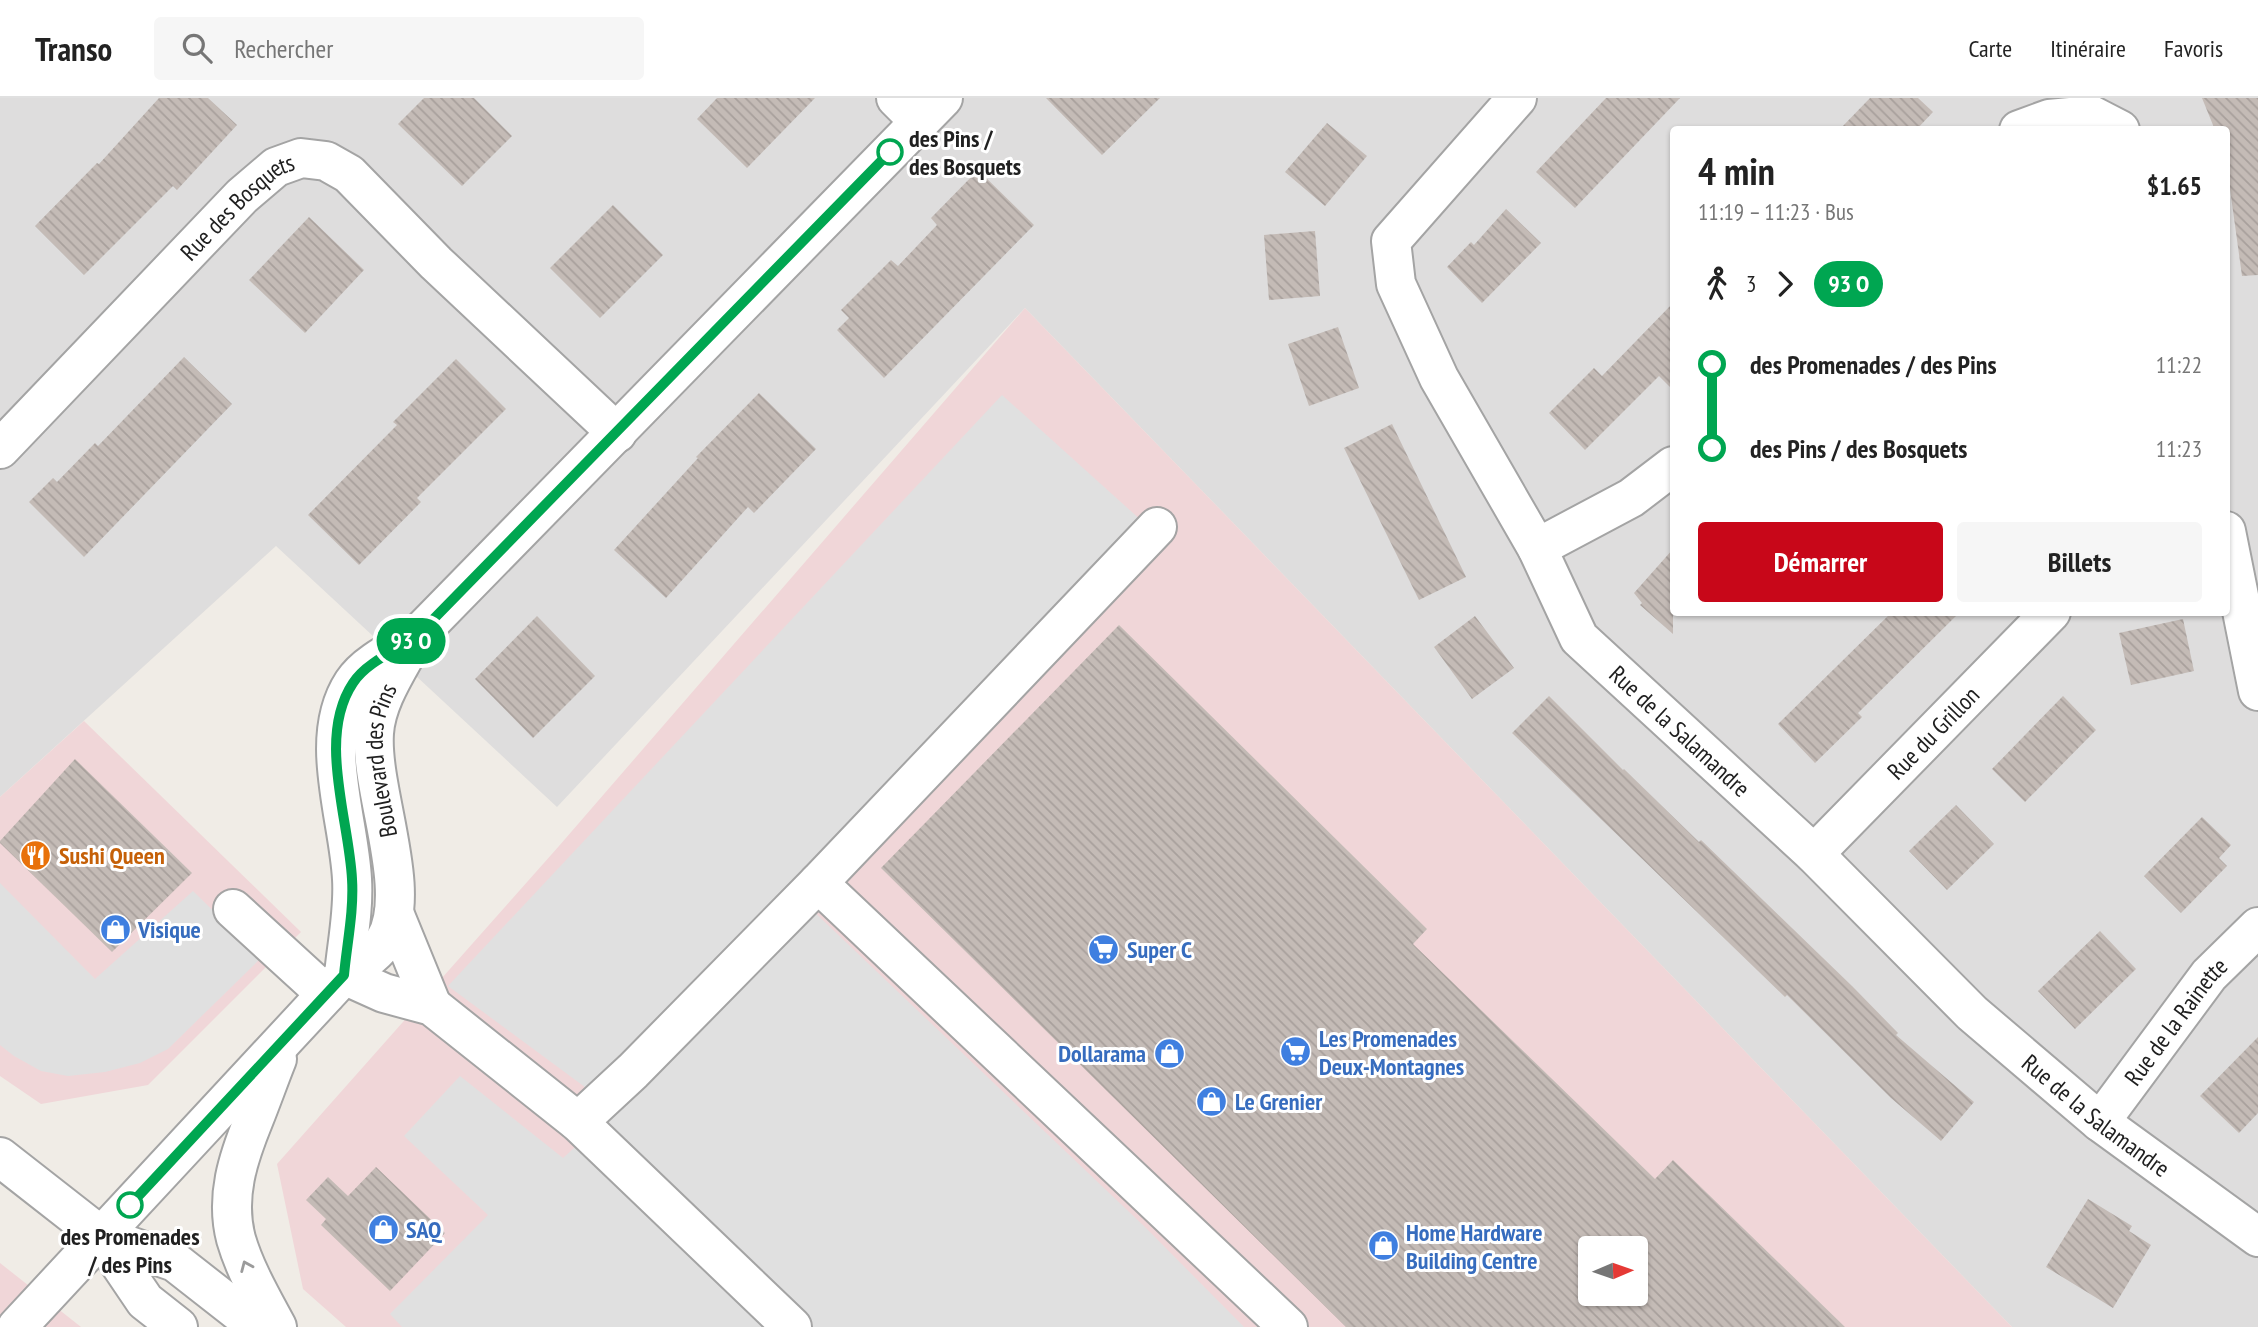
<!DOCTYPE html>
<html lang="fr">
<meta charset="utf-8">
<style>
body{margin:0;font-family:"PT Sans Narrow",sans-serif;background:#f6f6f6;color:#222;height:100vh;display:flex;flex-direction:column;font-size:26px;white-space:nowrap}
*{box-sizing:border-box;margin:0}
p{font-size:23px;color:#767676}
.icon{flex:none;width:38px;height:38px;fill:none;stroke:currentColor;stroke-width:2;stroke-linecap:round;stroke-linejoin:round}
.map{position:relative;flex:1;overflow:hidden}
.panel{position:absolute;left:1670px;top:28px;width:560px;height:490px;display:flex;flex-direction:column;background:#fff;border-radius:7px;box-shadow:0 2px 5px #0004}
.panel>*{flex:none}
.badge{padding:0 14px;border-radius:23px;font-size:24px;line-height:46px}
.needle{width:46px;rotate:88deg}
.tools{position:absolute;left:1578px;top:1138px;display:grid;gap:14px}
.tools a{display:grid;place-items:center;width:70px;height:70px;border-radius:7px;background:#fff;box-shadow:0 2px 5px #0004;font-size:35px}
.map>.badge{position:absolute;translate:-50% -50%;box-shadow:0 0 0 4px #fff}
.legs{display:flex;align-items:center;gap:10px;height:77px;padding:0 28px;font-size:23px}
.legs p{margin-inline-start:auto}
.headline{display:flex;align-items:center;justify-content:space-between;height:119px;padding:0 28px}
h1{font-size:38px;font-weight:700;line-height:52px}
.button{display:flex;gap:14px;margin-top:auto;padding:14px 28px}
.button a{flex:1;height:80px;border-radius:7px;background:#c80719;color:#fff;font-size:28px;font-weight:700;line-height:80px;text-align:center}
.button a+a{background:#f6f6f6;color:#222}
ul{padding:0 28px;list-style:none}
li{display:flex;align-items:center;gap:24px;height:84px;font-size:26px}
li i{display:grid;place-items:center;width:10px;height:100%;margin:0 9px;background:currentColor}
li i::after{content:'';width:18px;height:18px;margin:-9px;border:5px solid;border-radius:50%;background:#fff}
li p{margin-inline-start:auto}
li:first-child i{background:linear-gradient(#0000 50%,currentColor 0)}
li:last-child i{background:linear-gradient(currentColor 50%,#0000 0)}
header{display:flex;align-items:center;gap:42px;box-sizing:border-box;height:98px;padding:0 35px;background:#fff;border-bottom:2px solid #e0e0e0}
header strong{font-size:33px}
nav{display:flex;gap:38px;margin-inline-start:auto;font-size:24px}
.search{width:490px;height:63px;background:#f6f6f6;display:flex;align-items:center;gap:18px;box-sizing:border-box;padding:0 24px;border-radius:7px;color:#767676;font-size:26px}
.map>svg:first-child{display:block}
.residential{fill:#dedddd;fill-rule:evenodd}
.commercial{fill:#f0d6d8;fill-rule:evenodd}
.parking{fill:#e0e0e0}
.building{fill:url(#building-back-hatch);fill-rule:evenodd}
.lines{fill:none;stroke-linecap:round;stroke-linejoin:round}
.minor-casing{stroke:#a4a4a4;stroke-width:42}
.minor{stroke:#fff;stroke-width:38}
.oneway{stroke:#9b9b9b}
.line-1-casing{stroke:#fff;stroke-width:16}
.line-1{stroke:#00a651;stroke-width:10}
.stop-1-dot{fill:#fff;stroke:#00a651;stroke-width:3.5}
.labels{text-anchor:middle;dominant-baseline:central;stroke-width:6;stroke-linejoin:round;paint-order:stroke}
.stop-label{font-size:24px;font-weight:bold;fill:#202020;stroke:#fff;text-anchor:start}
.street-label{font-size:24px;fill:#202020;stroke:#fff}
.food-label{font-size:24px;font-weight:bold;fill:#c56008;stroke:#fff;text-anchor:start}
.shop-label{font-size:24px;font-weight:bold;fill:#366cbe;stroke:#fff;text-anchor:start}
</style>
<header>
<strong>Transo</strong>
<div class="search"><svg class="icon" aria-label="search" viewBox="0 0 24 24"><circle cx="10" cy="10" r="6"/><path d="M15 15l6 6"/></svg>Rechercher</div>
<nav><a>Carte</a><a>Itinéraire</a><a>Favoris</a></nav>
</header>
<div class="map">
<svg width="2258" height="1229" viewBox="0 0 2258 1229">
<defs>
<pattern id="building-back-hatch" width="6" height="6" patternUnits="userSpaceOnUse" patternTransform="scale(1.75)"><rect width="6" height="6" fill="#c4bbb6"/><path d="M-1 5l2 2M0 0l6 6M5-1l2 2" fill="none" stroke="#a8a09c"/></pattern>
</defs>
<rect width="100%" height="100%" fill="#f0ece6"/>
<path class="residential" d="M0,0H2258V1229H2012L1025,210L557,709L276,448L0,699ZM1673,32H2226V514H1673Z"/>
<g class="commercial">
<path d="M1025,210L2012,1229H346L303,1191L277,1066L559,748ZM1591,1150H1636V1195H1591Z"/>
<polygon points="84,623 301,834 148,987 41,1006 0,978 0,699"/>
<polygon points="0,1165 81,1229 0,1229"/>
</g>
<g class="parking">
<polygon points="1002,297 1143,424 788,789 1146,1130 1244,1229 402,1229 390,1216 488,1117 404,1038 460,978 563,1060 616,1012 448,888"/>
<polygon points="0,785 95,881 193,793 261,860 168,951 140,965 105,974 68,978 41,973 14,958 0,947"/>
</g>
<g class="building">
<polygon points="159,0 208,0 237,27 177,92 173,88 84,177 35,128 97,65 99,66"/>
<polygon points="424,0 474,0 512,38 462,88 398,26"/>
<polygon points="717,0 815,0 747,70 697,21"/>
<polygon points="1046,0 1160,0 1102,57"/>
<polygon points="1606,0 1680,0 1575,110 1536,74"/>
<polygon points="1870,0 1918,0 1933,14 1916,32 1839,32"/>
<polygon points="2202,0 2258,0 2258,177 2242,178 2226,62 2226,32 2215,32"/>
<polygon points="1327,25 1367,58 1325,108 1285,74"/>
<polygon points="978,72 1034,127 884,280 837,232 849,220 841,212 891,162 898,168 937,127 931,120"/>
<polygon points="613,107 663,157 600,220 550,170"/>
<polygon points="1506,111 1541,145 1482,205 1447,169 1471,144 1474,147"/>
<polygon points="309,119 364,172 305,235 249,182"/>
<polygon points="1315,133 1320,198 1269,202 1264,137"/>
<polygon points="1673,205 1673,292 1659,278 1585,352 1549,315 1594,270 1602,278"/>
<polygon points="1338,229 1359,290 1309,308 1288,246"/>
<polygon points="184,259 232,306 84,459 29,404 53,380 57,384 95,345 98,348"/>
<polygon points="456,261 506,311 417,400 421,404 359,467 308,417 397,327 393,324"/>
<polygon points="759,295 816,351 754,415 748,409 666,500 614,452 698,360 696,359"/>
<polygon points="1392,326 1466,479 1419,502 1344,350"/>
<polygon points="1673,451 1673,536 1640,507 1642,505 1634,495"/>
<polygon points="1892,514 1960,514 1858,615 1862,619 1815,665 1778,626"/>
<polygon points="537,518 595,578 533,640 475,581"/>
<polygon points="1475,518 1514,570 1472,601 1434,549"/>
<polygon points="2183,521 2194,573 2131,587 2119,535"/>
<path d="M1119,527L1427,831L1413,846L1655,1081L1673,1062L1845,1229H1346L881,770ZM1591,1150H1636V1195H1591Z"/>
<polygon points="1549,598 1623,672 1624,671 1699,744 1701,742 1852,888 1898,935 1896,937 1974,1004 1941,1043 1891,1000 1787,897 1785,899 1512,635"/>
<polygon points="2063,598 2096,632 2025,704 1992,671"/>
<polygon points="75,661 192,775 112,854 0,745 0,743"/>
<polygon points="1956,707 1994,746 1947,792 1909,753"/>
<polygon points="2202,719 2231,747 2219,760 2227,768 2181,815 2144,778"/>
<polygon points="2100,833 2136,871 2075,931 2038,893"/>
<polygon points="2258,939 2258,1015 2239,1035 2200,998"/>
<polygon points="376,1069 445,1135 390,1193 321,1127 326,1121 306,1102 328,1079 348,1098"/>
<polygon points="2088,1101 2132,1128 2129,1133 2151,1147 2113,1210 2046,1169"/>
</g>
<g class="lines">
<defs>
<g id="minor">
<polyline points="896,0 920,24"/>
<path id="s1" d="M1517,0L1391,143L1396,186L1439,280L1537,450L1579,540L1814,756L1972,915L2100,1024L2258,1139"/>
<polyline points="2019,32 2049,21 2091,17 2120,32"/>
<path id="s2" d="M0,351L242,98L276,69L301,60L326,63L349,76L436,165L617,335"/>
<polyline points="2226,433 2258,593"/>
<polyline points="1537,450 1631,400 1673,368"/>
<path id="s3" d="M1814,756L2051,514"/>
<polyline points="818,785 1288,1229"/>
<polyline points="233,811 326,896"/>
<polyline points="394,815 432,908"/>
<polyline points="344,877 384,895 432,908 578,1024 792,1229"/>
<path d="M344,877C347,845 354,813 352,781C349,720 317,640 353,585C366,565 393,553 414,541"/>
<path d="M277,961C269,981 262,1001 254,1021C238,1060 225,1099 236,1141C245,1172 262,1201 277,1229"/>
<polyline points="578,1024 633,973 818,785 1157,429"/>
<path id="s4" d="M2100,1024L2209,877L2258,829"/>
<polyline points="0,1059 101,1138 145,1203 178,1229"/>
<polyline points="101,1138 175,1164 258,1229"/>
<path id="s5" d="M17,1229L344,877C358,867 376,857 385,842C414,793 370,693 374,635C376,602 399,570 414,541L943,0"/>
</g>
</defs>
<use href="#minor" class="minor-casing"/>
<use href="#minor" class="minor"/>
</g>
<defs><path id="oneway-chevron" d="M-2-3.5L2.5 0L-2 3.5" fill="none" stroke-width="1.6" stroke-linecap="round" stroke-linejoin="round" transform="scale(1.75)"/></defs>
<use class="oneway" href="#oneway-chevron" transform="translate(246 1168) rotate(-113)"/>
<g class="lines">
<defs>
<path id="line-1" d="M130,1107L344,877C347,845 354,813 352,781C349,721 317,639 353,585C366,565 393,554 414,541L890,54"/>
</defs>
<use href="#line-1" class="line-1-casing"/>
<use href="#line-1" class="line-1"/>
</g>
<defs>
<symbol id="restaurant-disc" viewBox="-11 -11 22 22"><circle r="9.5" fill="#e8710a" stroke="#fff"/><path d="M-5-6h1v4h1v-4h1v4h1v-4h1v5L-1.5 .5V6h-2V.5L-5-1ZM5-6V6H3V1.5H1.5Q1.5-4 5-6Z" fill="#fff"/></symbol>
<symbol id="shop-disc" viewBox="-11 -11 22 22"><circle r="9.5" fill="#3f7fe0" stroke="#fff"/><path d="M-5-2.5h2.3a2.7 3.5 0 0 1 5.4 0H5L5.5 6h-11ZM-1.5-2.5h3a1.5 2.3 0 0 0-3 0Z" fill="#fff"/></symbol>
<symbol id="supermarket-disc" viewBox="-11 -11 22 22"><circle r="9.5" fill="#3f7fe0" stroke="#fff"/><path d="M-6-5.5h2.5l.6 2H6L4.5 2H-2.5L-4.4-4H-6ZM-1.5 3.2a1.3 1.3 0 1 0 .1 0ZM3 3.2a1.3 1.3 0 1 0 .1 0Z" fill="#fff"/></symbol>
</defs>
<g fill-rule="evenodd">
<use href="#restaurant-disc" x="18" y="740" width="35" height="35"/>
<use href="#shop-disc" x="98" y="814" width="35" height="35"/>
<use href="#supermarket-disc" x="1086" y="834" width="35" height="35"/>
<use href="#supermarket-disc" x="1278" y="936" width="35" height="35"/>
<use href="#shop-disc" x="1152" y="938" width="35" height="35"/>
<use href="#shop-disc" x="1194" y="986" width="35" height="35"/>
<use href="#shop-disc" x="366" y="1114" width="35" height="35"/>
<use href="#shop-disc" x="1366" y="1130" width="35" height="35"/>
</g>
<g class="stop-1-dot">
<circle cx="890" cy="54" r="12"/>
<circle cx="130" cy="1107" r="12"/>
</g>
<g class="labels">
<g class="stop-label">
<text x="909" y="40">des Pins /<tspan x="909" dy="28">des Bosquets</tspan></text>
<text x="130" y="1138" text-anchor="middle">des Promenades<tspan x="130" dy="28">/ des Pins</tspan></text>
</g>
<g class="street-label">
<text stroke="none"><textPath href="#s2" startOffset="340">Rue des Bosquets</textPath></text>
<text stroke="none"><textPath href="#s1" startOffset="770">Rue de la Salamandre</textPath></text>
<text stroke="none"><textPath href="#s3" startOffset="170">Rue du Grillon</textPath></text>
<text stroke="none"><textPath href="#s5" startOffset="718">Boulevard des Pins</textPath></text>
<text stroke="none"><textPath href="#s4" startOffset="126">Rue de la Rainette</textPath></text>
<text stroke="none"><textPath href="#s1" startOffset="1337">Rue de la Salamandre</textPath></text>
</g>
<g class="food-label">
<text x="59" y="757">Sushi Queen</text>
</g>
<g class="shop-label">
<text x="138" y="831">Visique</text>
<text x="1127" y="851">Super C</text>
<text x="1319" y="940">Les Promenades<tspan x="1319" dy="28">Deux-Montagnes</tspan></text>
<text x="1146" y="955" text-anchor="end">Dollarama</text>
<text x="1235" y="1003">Le Grenier</text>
<text x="406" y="1131">SAQ</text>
<text x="1406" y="1134">Home Hardware<tspan x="1406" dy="28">Building Centre</tspan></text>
</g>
</g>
</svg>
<div class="tools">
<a><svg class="needle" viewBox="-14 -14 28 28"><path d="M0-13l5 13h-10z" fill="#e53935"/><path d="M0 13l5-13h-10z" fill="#767676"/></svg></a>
</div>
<b class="badge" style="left:411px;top:543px;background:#00a651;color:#fff">93 O</b>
<section class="panel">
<div class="headline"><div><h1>4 min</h1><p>11:19 – 11:23 · Bus</p></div><b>$1.65</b></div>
<div class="legs"><svg class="icon" aria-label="walk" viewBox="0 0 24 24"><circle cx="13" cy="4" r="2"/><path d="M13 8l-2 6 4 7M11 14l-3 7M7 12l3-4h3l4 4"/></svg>3<svg class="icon" aria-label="forward" viewBox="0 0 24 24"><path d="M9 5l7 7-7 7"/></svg><b class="badge" style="background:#00a651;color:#fff">93 O</b></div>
<ul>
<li><i style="color:#00a651"></i><b>des Promenades / des Pins</b><p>11:22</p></li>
<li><i style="color:#00a651"></i><b>des Pins / des Bosquets</b><p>11:23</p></li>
</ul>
<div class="button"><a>Démarrer</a><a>Billets</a></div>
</section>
</div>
